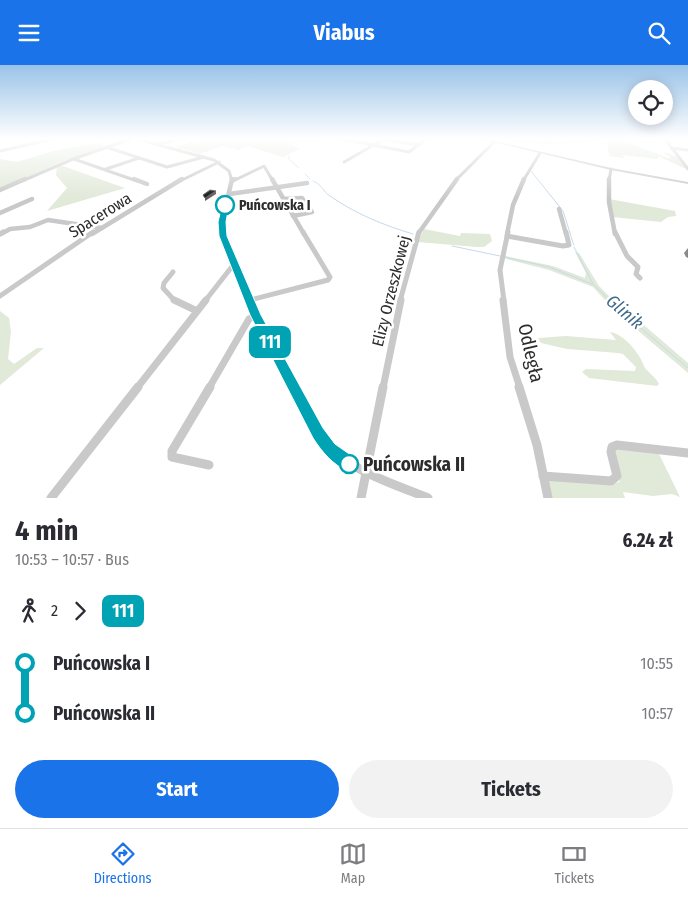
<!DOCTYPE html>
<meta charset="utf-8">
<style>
body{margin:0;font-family:"Fira Sans Condensed",sans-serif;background:#f2f2f3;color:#2b2b33;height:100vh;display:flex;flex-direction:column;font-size:19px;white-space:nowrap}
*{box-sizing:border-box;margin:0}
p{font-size:16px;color:#7c7c81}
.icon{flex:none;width:28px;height:28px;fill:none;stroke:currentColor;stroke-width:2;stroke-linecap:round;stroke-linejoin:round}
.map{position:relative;height:433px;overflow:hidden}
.details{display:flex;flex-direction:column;background:#fff;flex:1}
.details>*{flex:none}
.badge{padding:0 10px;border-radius:8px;font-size:18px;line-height:32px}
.controls{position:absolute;left:628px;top:15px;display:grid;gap:10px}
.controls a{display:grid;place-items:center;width:45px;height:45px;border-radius:50%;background:#fff;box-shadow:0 2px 12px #0003;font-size:25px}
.map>.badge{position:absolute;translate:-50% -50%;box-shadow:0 0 0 2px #fff}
.legs{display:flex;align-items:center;gap:8px;height:55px;padding:0 15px;font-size:16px}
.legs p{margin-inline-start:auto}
.head{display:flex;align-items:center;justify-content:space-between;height:85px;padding:0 15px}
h1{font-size:28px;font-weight:700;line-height:38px}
.primary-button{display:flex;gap:10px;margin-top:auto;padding:10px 15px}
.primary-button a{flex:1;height:58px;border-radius:30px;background:#1a73e8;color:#fff;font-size:20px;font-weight:700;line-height:58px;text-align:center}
.primary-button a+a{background:#f2f2f3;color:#2b2b33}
ul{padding:0 15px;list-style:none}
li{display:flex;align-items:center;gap:18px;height:50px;font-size:19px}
li i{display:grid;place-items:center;width:8px;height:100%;margin:0 6px;background:currentColor}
li i::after{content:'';width:12px;height:12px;margin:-6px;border:4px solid;border-radius:50%;background:#fff}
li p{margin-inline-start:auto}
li:first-child i{background:linear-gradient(#0000 50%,currentColor 0)}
li:last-child i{background:linear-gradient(currentColor 50%,#0000 0)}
header{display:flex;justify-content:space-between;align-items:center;height:65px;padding:0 15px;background:#1a73e8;color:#fff;font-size:22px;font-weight:700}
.dock{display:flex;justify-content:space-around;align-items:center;height:70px;border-top:1px solid #e1e1e2;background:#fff;font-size:14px;color:#7c7c81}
.dock a{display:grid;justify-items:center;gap:2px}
.dock .active{color:#1a73e8}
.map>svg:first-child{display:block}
.green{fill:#e1e9d9}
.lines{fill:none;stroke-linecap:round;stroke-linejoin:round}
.stream{stroke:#c6dae9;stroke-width:1}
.minor-far4{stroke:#c9c9c9;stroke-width:3}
.minor-far3{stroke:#c9c9c9;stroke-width:4.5}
.minor-far2{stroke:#c9c9c9;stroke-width:5}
.minor-far1{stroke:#c9c9c9;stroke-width:7}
.minor{stroke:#c9c9c9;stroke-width:9}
.tertiary{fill:#c9c9c9;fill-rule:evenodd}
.wall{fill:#898989}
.shaded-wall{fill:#5a5a5a}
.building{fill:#131313;stroke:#5a5a5a}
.line-1{fill:#00a3b4;stroke:#fff}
.stop-1-dot{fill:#fff;stroke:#00a3b4;stroke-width:2.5}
.labels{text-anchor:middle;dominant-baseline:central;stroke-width:5;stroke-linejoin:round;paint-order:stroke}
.far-stop-label{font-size:14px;font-weight:bold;fill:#2c2c2c;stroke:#fff;text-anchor:start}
.street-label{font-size:16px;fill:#2c2c2c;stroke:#fff}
.water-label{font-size:18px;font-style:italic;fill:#3e6a89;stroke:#fff}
.near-street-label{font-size:19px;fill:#2c2c2c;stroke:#fff}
.near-stop-label{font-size:19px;font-weight:bold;fill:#2c2c2c;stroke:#fff;text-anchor:start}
</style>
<header><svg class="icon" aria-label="menu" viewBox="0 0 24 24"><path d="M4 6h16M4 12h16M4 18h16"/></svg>Viabus<svg class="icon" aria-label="search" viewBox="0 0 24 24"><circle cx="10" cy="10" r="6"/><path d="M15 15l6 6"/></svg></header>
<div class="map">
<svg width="688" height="433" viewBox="0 0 688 433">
<rect width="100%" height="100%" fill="#fff"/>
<g class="green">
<polygon points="201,74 324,74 315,78 306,75 293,78 292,81 301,83 283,92 248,81 239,85 222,81 200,89 175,82"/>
<path d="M503,74H626L627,77L668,93H671L663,87L676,91L686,104L658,91V94L623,90L624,93L609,91L607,74C572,80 537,81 503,74Z"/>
<polygon points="97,78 106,81 63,96 0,124 0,94 17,97 53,86"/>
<polygon points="60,100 125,123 47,146 67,123 56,110 57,102"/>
<polygon points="609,134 675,146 676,151 668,152 661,157 612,152"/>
<polygon points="424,164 460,171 461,168 490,169 492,176 484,182 477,182 418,177"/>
<polygon points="575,187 579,188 599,221 621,243 638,255 688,298 688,308 616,247 593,222 549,205 506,194 505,191 553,201 585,213 586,208"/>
<polygon points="0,246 9,253 11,267 8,294 14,299 37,283 44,283 0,320"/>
<path d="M610,267C624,269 640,289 644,301C645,305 656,312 659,319L657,321L589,313L582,307L586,304L635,306L636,302L623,289L618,288L567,284L541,278L538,273L566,271L616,275Z"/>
<polygon points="617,383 659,389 680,432 672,429 653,431 623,427 625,433 550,433 548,415 610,420 619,417 621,412 614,387"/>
</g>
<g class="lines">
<g class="stream">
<polyline points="289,91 288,93 299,103"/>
<polyline points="531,106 563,146 571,171"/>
<polyline points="305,109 310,114"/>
<path d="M313,116C324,121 322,126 330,131C356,149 383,160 413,169"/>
<polyline points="571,172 574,180"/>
<polyline points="452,181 500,191"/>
<polyline points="574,182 593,219 617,243 688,303"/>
<polyline points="505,192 549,202 592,219"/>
</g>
<g class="minor-far4">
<polyline points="137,74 214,95 229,106 232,116"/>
<polyline points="181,74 188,74"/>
<polyline points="342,74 409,87 426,74"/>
<polyline points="382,74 419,80"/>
<polyline points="665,74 688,104"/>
<polyline points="159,79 179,74"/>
<polyline points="106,82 167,102 204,92"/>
<polyline points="672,83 688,85"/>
<polyline points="0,86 52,74"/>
<polyline points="74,94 137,116"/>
<polyline points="344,97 384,74"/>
<polyline points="106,104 139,93"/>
<polyline points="22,116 73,94 131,74"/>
<polyline points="180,116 219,97"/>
<polyline points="233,116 264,101 273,116"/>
<polyline points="455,116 494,77"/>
<polyline points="523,116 540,88"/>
<polyline points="609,116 611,104"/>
</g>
<g class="minor-far3">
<polyline points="134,114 147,119"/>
<polyline points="272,114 304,169"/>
<polyline points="609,114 609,137 615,169"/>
<polyline points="232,116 235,114"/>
<polyline points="0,125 25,114"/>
<polyline points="229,129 307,118"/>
<polyline points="284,134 302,133 312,147 293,151"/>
<polyline points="559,144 566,169"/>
<polyline points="0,148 32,134"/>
<polyline points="1,169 10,164 30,162 48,155 102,163"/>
<polyline points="92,169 182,114"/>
<polyline points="224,169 222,157 232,114"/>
<polyline points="418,169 457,114"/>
<polyline points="507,169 513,140 524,114"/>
</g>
<g class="minor-far2">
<polyline points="224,167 227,183 250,236"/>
<polyline points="615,167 627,191 638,202 636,209 640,213"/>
<polyline points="0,169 3,167"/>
<polyline points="507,171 563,181 569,180 566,167"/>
<polyline points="173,207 164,218 163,223 175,236"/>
<polyline points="0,231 93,167"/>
<polyline points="250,235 328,215 330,212 303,167"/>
<polyline points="205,236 234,199"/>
<polyline points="400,236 419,167"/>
<polyline points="504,236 500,205 508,167"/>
</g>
<g class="minor-far1">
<polyline points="174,235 195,245"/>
<polyline points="250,235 294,323"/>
<polyline points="503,235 510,292 520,323"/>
<polyline points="137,323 206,235"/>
<polyline points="209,323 249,254 256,250"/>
<polyline points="383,323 401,235"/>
</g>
<g class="minor">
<path d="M294,322C302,337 309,355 319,370C345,405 389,417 428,433"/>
<polyline points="519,322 537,380 548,433"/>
<polyline points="209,400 172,392 172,386 210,322"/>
<polyline points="543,411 611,416 617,411 611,387 612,382 617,380 688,388"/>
<polyline points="51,433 138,322"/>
<polyline points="361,433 383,322"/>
</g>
<polygon class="tertiary" points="481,74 486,74 611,103 688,117 688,119 611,105"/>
</g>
<polygon class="wall" points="688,183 688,193 686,192 684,188"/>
<polygon class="shaded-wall" points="216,126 216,129 205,136 205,133"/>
<polygon class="building" points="210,125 216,126 205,133 203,130"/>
<linearGradient id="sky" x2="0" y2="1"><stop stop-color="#9ac3e8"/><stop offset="0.55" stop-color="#fff"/><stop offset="1" stop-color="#fff" stop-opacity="0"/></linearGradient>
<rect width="688" height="134" fill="url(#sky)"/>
<path class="line-1" d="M225,138L229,140L226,157L227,171L261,250L323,363L335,379L355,393L357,399L355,405L349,407C333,400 322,387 313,373L250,250L219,171L218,157L222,140Z"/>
<g class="stop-1-dot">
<circle cx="225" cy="140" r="9"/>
<circle cx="349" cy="399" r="9"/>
</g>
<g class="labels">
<g class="far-stop-label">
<text x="239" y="140">Puńcowska I</text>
</g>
<g class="street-label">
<text transform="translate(100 150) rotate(-32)">Spacerowa</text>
<text transform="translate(391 226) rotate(-76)">Elizy Orzeszkowej</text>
</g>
<g class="water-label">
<text transform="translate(625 247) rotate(41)">Glinik</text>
</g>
<g class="near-street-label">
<text transform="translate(531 288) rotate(77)">Odległa</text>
</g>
<g class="near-stop-label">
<text x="363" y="399">Puńcowska II</text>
</g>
</g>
</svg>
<div class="controls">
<a><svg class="icon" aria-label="locate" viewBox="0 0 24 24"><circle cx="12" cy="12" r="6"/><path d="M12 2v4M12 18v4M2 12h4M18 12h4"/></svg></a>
</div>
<b class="badge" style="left:270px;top:277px;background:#00a3b4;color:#fff">111</b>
</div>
<section class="details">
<div class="head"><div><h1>4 min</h1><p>10:53 – 10:57 · Bus</p></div><b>6.24 zł</b></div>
<div class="legs"><svg class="icon" aria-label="walk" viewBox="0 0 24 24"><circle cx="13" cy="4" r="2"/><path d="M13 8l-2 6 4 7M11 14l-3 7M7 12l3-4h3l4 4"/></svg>2<svg class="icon" aria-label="forward" viewBox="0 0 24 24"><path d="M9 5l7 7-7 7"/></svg><b class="badge" style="background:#00a3b4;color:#fff">111</b></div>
<ul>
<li><i style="color:#00a3b4"></i><b>Puńcowska I</b><p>10:55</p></li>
<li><i style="color:#00a3b4"></i><b>Puńcowska II</b><p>10:57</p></li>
</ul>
<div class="primary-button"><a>Start</a><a>Tickets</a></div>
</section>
<nav class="dock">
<a class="active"><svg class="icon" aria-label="directions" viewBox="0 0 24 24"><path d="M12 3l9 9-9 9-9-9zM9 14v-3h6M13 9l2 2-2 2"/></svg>Directions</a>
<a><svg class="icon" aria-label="map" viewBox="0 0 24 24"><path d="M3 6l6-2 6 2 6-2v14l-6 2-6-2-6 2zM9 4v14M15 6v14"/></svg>Map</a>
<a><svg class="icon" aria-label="tickets" viewBox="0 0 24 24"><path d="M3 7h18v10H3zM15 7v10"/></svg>Tickets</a>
</nav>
